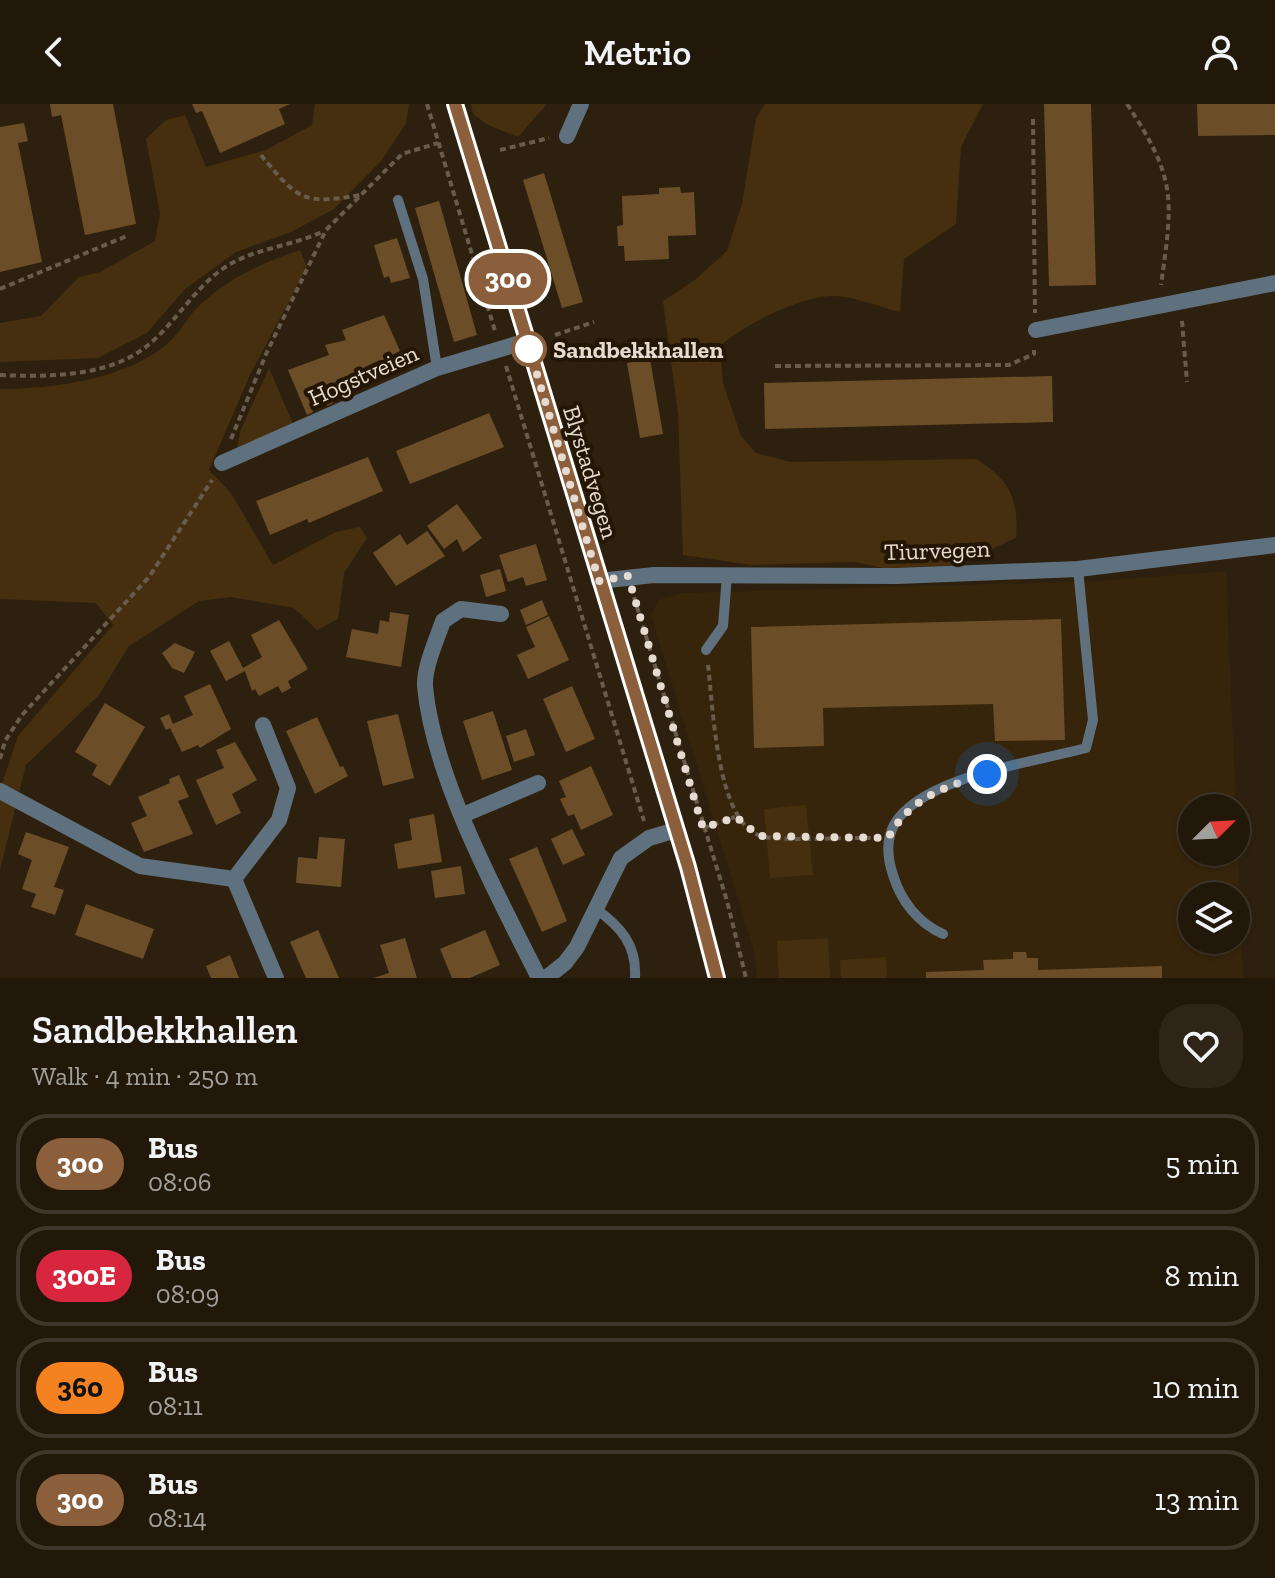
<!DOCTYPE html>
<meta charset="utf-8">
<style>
body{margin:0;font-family:"Zilla Slab",serif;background:#2e2518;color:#f1f3f6;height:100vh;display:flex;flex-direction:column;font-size:30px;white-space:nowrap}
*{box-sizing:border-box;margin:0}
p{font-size:26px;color:#a2a09c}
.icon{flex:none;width:44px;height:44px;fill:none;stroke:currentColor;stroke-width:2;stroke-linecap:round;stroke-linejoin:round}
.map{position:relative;height:874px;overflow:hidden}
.sheet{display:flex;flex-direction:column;background:#22180a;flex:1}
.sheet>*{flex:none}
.badge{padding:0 16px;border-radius:26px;font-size:28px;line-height:52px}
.needle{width:52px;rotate:66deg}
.buttons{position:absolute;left:1178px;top:690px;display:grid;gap:16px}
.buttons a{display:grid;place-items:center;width:72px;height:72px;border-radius:50%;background:#22180a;box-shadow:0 2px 6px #0004,0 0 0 2px #3f372b;font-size:40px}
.you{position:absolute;width:40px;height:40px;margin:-20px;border:6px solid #fff;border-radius:50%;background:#1a73e8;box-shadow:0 0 0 12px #1a73e833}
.map>.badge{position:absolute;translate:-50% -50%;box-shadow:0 0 0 4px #fff}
.round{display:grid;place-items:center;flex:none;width:84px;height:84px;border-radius:32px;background:#2e2518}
.summary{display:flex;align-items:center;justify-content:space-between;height:136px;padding:0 32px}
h1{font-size:38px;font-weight:600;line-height:60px}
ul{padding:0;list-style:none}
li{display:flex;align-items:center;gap:24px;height:100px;margin:0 16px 12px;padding:0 16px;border:4px solid #3f372b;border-radius:32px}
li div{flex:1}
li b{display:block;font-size:30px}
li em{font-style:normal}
li .badge{min-width:88px;font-weight:700;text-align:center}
header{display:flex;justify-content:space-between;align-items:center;height:104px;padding:0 32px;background:#22180a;font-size:36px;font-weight:600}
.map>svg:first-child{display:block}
.built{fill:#36240b;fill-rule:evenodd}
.green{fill:#462f0f}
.building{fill:#6b4e27}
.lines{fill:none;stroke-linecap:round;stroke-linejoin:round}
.path{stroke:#685c4c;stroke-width:4;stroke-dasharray:6 4;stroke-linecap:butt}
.service{stroke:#5f717e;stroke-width:10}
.minor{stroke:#5f717e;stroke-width:16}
.secondary{stroke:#809eb3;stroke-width:16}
.line-casing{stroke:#fff;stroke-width:18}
.line{stroke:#8b5e3c;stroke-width:12}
.walk{stroke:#e5dbd0;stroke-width:8;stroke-dasharray:0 14.4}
.stop-dot{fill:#fff;stroke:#8b5e3c;stroke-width:4}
.labels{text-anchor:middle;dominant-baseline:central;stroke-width:8;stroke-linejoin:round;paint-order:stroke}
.stop-label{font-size:24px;font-weight:bold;fill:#e5dbd0;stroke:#241605;text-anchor:start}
.street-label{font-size:24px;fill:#e5dbd0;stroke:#241605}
</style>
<header><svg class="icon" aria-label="back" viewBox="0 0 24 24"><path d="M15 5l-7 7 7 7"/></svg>Metrio<svg class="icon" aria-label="person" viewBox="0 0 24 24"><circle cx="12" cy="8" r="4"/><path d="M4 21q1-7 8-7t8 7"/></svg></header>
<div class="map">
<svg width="1275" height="874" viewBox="0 0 1275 874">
<rect width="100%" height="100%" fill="#2e200e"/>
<path class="built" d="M1226,467L1236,704H1192V748H1236V705L1243,874H757L753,844L651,512L658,496L682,489L1099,477ZM1192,792H1236V836H1192Z"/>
<g class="green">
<polygon points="315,0 409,0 406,19 382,56 334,105 291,128 236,148 185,185 147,229 98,254 0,258 0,219 41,212 79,173 100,168 155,137 160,109 146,35 166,16 185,11 206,63 266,46 312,21"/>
<polygon points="471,0 547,0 518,33 488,21 473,10"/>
<path d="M765,0H983L961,43L956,120L904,155L900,208C879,203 854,192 833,192C800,192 744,221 720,242L723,279L741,332L756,349L790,358L976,355C1009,375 1019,394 1016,434L948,465L904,468L854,458L752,461L683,451L678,309L663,197L696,175L727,147L742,100L756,14Z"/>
<path d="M300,146L307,163L250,271L209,366L231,389L273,461L336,428L360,423L367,434L344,469L338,515L317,526L294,504L231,493L199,497L129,542L99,591L26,661L0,766V686L18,632L113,521L96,499L0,495V285C52,285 128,275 168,239C180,229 187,213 199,202C228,174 262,159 300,146Z"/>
<polygon points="269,264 293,320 237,344 241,325"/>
<polygon points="806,701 813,771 770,774 764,705"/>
<polygon points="828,834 830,874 779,874 777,837"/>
<polygon points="886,853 887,874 841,874 840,856"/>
</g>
<g class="building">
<polygon points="50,0 113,0 136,120 85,131 61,11 52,13"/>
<polygon points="192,0 290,0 279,5 285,20 220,49 202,7 196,9"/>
<polygon points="1044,0 1091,0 1096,181 1049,182"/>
<polygon points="1197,0 1275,0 1275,31 1198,32"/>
<polygon points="24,19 28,37 18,39 42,158 0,168 0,23"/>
<polygon points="544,69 583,198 562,204 523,76"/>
<polygon points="680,83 681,89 694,88 696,131 668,132 669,155 625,157 624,142 618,142 617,122 623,121 622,92 659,90 659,84"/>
<polygon points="439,97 477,231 454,238 415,104"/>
<polygon points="397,134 410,174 391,179 389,172 384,174 374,141"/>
<polygon points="384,211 400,247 386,254 388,259 382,261 380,256 365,263 367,268 348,278 351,283 331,293 333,299 327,302 325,296 311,302 313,308 307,311 288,266 329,251 325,241 346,236 342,226"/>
<polygon points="650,255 663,330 640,334 627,259"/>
<polygon points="1052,272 1053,318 765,325 764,279"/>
<polygon points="489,309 504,343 410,380 396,347"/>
<polygon points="368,353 383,387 309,419 307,415 270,431 256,397"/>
<polygon points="457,400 482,434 463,448 457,435 444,445 427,422"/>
<polygon points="427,427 445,452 396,482 373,449 400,430 407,441"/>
<polygon points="536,440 547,476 526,482 523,473 508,478 499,451"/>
<polygon points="500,465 506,487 486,493 480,471"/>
<polygon points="542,496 548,511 526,521 520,506"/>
<polygon points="390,508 409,511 401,563 346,553 352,525 378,530 380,516 389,518"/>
<polygon points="549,512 569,556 528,575 517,551 535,543 526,523"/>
<polygon points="1061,515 1065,636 995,637 993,600 823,604 824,642 754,644 751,523"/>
<polygon points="279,516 308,565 288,577 291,584 282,589 278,582 259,592 255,585 252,587 245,567 226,577 210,547 229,537 243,564 262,553 251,531"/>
<polygon points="175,539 195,548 184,569 172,564 162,549"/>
<polygon points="210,580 231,625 200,644 198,641 182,648 170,624 166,626 160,614 169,610 173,620 193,611 184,592"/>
<polygon points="572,582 595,635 566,648 543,595"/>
<polygon points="105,599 145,623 110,682 92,671 97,661 75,648"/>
<polygon points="493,607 512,666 482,676 463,617"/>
<polygon points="398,610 414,674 383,682 367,617"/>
<polygon points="317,613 340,663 343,662 348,672 315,690 286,627"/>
<polygon points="526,625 535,651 514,658 506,632"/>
<polygon points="235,638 257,676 232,690 241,709 216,721 196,676 224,664 216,646"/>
<polygon points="591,662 613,711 581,726 574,710 568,712 560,695 566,693 559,677"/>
<polygon points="179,671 189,693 178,697 193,730 144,748 131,719 147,712 138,693 170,679 169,675"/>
<polygon points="434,710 442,758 398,765 394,740 412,736 409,715"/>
<polygon points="572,725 585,751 563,761 551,735"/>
<polygon points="26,728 69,743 54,783 64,786 55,811 31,803 36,790 22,785 32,756 18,750"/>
<polygon points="319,733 345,735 341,783 296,779 298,753 317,755"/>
<polygon points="537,743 567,817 542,828 509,755"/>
<polygon points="461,762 465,790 435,794 431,767"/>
<polygon points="86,800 154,825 143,855 75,831"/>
<polygon points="318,826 339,874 306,874 290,838"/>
<polygon points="485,826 500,861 470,874 452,874 440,845"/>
<polygon points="405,834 417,874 373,874 389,869 380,841"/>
<polygon points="1013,848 1026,848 1027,854 1038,854 1038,866 1162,862 1162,874 926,874 926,868 984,866 983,856 1013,855"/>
<polygon points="230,851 239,874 211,874 206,862"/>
</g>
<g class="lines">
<g class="path">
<polyline points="427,0 495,227"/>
<path d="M1127,0C1177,75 1173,95 1161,181"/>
<polyline points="1033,15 1035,209"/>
<polyline points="500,46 549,34"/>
<path d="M261,51C298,96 303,101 360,91"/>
<polyline points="0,185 129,131"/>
<polyline points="1182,217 1187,278"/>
<polyline points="555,231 594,218"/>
<polyline points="506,262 644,717"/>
<polyline points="775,262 1009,261 1034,250 1034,246"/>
<path d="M0,271C46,273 105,273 143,245C173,223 191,188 221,166C251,144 291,143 324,127"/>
<polyline points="231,335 267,248 326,126 402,50 438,39"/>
<polyline points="634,493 727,797 746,874"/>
<path d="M708,561C713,600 716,719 761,732C780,738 848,733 873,734"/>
<polyline points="0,655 5,637 22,611 149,473 212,376"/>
<polyline points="703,724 735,713"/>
</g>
<g class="service">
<polyline points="398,96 423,175 437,264"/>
<polyline points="706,546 723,522 727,471"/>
<path d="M596,805C621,823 637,841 635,874"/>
<path d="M943,830C918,819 901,797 893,771C886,750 885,727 903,709C941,670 1034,658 1086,644L1093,616L1078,465"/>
</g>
<g class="minor">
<polyline points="567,32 581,0"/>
<polyline points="1036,226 1275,179"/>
<polyline points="222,359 437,264 527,237"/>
<polyline points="599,477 654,471 897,472 1078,465 1275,441"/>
<path d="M501,510L461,505L443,517C437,535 424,563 425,582C433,673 498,792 539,874"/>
<polyline points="263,621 288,684 279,716 234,775 276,874"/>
<polyline points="0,687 140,762 234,775"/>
<polyline points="463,711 538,679"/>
<polyline points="546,874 565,859 577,843 621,754 649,734 676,726"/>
</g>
<polyline class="secondary" points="455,0 688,763 717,874"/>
</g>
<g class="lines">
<defs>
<polyline id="line" points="455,0 688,763 717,874"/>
</defs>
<use href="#line" class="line-casing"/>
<use href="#line" class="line"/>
<path class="walk" d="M529,245L527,237L599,477L628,472L703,724L736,713L759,732L888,734C911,693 944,683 987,670"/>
</g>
<circle class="stop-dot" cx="529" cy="245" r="16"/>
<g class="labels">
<g class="stop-label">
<text x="553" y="245">Sandbekkhallen</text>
</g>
<g class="street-label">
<text transform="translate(363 271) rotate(-24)">Hogstveien</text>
<text transform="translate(591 368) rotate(73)">Blystadvegen</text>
<text transform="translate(937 446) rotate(-2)">Tiurvegen</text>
</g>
</g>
</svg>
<div class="buttons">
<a><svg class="needle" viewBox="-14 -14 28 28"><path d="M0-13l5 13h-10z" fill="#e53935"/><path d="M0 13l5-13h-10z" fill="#a2a09c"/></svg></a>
<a><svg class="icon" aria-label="layers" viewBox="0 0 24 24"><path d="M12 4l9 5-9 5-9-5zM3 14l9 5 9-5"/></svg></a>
</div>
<div class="you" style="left:987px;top:670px"></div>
<b class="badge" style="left:508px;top:175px;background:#8b5e3c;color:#fff">300</b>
</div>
<section class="sheet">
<div class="summary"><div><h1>Sandbekkhallen</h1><p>Walk · 4 min · 250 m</p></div><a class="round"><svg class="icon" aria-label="heart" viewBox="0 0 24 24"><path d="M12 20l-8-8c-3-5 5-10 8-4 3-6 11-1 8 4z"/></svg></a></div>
<ul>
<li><span class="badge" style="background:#8b5e3c;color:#fff">300</span><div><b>Bus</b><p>08:06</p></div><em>5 min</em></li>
<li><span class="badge" style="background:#d7263d;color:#fff">300E</span><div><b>Bus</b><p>08:09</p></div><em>8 min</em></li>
<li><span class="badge" style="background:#f58220;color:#111">360</span><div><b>Bus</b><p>08:11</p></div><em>10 min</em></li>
<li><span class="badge" style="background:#8b5e3c;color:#fff">300</span><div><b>Bus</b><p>08:14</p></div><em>13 min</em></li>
</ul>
</section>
